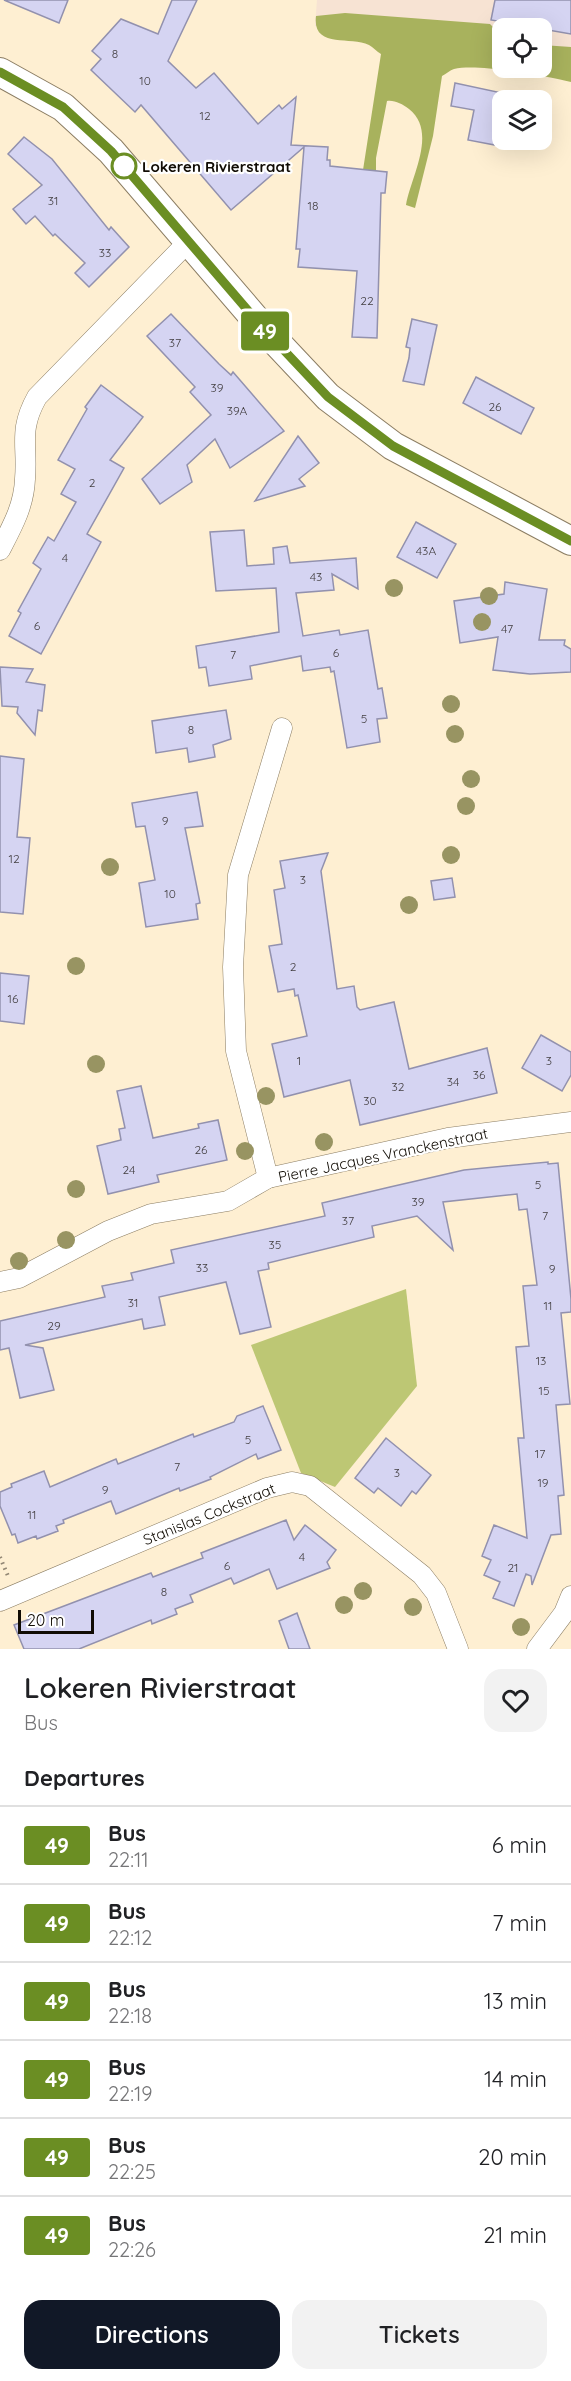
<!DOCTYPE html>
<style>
body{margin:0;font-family:Quicksand,sans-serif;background:#f2f2f2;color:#202124;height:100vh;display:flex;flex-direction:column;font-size:22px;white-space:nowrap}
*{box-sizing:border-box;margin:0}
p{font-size:20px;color:#757577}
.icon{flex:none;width:33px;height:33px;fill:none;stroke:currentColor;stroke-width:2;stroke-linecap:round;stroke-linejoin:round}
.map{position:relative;height:1649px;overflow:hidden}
.side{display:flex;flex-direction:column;background:#fff;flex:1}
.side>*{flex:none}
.badge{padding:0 12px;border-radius:4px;font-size:21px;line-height:39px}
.fabs{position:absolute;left:492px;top:18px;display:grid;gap:12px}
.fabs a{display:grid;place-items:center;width:60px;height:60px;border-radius:12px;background:#fff;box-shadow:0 6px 24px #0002;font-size:30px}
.scale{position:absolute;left:18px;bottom:15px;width:76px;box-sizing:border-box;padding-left:6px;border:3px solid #110c04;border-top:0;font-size:16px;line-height:21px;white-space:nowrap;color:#110c04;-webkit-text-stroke:4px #fff;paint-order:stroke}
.map>.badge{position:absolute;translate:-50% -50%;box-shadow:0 0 0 3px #fff}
h2{padding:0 24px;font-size:22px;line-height:54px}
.round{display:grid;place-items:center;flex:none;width:63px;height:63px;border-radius:18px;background:#f2f2f2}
.head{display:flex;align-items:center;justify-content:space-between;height:102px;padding:0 24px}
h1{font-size:28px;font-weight:600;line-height:45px}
.primary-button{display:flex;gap:12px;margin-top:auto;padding:12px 24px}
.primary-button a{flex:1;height:69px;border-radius:18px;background:#111827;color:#fff;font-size:24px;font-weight:600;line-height:69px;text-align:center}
.primary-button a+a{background:#f2f2f2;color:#202124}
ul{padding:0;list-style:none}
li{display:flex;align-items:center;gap:18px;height:78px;padding:0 24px;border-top:2px solid #e0e0e0}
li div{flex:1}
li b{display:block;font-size:22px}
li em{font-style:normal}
li .badge{min-width:66px;font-weight:700;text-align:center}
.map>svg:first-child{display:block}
.commercial{fill:#f7e3d3}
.green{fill:#bdc774}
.forest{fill:#a8b25d}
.building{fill:#d5d4f2;stroke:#9291ae;stroke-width:1.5}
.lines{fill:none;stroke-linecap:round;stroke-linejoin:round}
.street-casing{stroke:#8b7d63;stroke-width:21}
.secondary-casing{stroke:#8b7d63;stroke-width:30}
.path{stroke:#928774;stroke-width:4;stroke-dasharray:1.5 4.5;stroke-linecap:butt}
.street{stroke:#fff;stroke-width:20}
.secondary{stroke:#fff;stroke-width:28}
.tree{fill:#989462}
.line-casing{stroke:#fff;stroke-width:14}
.line{stroke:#6b8e23;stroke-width:9}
.stop-dot{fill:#fff;stroke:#6b8e23;stroke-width:3}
.labels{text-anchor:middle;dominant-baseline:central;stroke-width:4.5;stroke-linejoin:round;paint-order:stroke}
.number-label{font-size:12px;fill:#423e40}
.stop-label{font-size:15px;font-weight:bold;fill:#110c04;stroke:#fff;text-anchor:start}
.street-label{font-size:15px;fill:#110c04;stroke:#fff}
</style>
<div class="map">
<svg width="571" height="1649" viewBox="0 0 571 1649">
<rect width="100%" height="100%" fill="#feefd2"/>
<polygon class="commercial" points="317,0 571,0 571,59 542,55 542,28 502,28 502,50 315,26"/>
<polygon class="green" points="406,1289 417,1386 335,1487 301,1473 251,1345"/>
<path class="forest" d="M345,13L490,24L502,36V68H542V45L571,47V82C546,76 478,63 454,69C450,70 446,74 442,76L433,136L415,208L406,205C411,176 438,132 409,109C402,104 395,100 387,101L376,158V171L363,170L381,54C377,52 373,47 369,45C350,36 312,49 316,16Z"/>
<g class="building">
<polygon points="4,0 68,0 59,23"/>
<polygon points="172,0 197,0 168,61 196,88 214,73 258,124 279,105 282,109 296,97 291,145 328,147 327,160 330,160 330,166 387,172 385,193 381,193 377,338 352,337 357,271 298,267 300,249 296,249 304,147 231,210 141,105 135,112 91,70 101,59 92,51 121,19 158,34"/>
<polygon points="495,0 571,0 571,34 491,20"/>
<polygon points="455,83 502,93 500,146 468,140 474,110 451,106"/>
<polygon points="24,137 52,159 109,230 111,227 129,247 89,287 75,273 85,263 55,234 53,236 35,216 26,224 13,209 42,185 8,154"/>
<polygon points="171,314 219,364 231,375 233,372 284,431 230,468 215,439 187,465 192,482 160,504 142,479 211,415 190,392 195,387 147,336"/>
<polygon points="412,319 437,325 424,385 403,381 409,358 410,348 406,347"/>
<polygon points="476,377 534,408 521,434 463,403"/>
<polygon points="101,385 143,417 110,460 124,468 87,534 101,542 41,654 9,636 21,613 18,611 41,569 33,563 48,537 54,541 76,502 61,494 75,469 58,460 87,409 85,407"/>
<polygon points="298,436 319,463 299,479 305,486 255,501"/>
<polygon points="416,522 456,544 437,578 397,557"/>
<polygon points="244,530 247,566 274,564 273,548 287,546 290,563 356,558 358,589 332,574 334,590 296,593 303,636 339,630 340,635 368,630 378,689 382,688 387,718 377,719 380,742 347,748 334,671 331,672 330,667 303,671 301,656 250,666 252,679 209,686 206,667 199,668 196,646 279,632 276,588 216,591 210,532"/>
<polygon points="505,582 547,589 539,640 565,640 564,645 571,649 571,672 530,674 493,670 498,637 460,643 454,601 504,594"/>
<polygon points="0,667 33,669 26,682 45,685 42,711 38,710 35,735 17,713 18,707 2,706"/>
<polygon points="226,710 231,739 213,745 215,757 189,762 187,748 156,753 152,721"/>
<polygon points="0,756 24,759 17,837 30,838 23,914 0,912"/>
<polygon points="197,792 203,826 185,828 200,903 196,904 198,919 146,927 139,883 155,880 145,826 136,827 132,803"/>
<polygon points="328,853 321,871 337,989 354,986 357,1007 360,1010 394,1002 409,1069 487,1048 497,1093 360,1125 350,1080 284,1097 272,1044 307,1036 298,995 295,996 294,989 278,992 269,946 282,944 274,890 285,888 280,861"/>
<polygon points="452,878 455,897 434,900 431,881"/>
<polygon points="0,973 29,976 24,1024 0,1021"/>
<polygon points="541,1035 571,1052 571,1075 562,1091 522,1068"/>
<polygon points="141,1086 153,1138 199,1128 198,1124 218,1120 227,1160 157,1175 159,1182 108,1194 97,1146 121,1140 119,1129 125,1128 117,1091"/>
<polygon points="548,1162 548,1164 558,1163 571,1299 571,1312 561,1313 570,1404 556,1405 564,1495 558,1496 561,1534 551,1535 532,1585 531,1576 526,1574 514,1606 493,1598 500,1582 484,1575 491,1560 482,1556 494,1525 527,1538 518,1438 524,1438 516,1347 529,1346 523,1286 537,1285 527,1209 519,1210 517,1194 443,1202 453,1250 417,1216 372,1226 374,1237 268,1263 269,1269 258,1271 271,1327 240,1334 226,1282 159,1297 165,1325 144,1329 142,1319 25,1345 43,1348 54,1390 20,1398 9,1348 0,1350 0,1321 105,1297 102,1286 133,1280 131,1273 174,1263 171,1250 325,1216 322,1203 390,1187 464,1170"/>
<polygon points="263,1406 281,1450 258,1459 256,1454 210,1477 211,1479 180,1491 179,1488 116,1514 111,1501 63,1520 64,1523 56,1526 58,1531 37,1539 36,1536 18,1543 15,1534 12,1535 0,1506 0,1492 12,1487 11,1484 44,1471 50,1487 116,1459 118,1464 193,1434 194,1437 234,1422 237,1416"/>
<polygon points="386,1438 431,1475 416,1494 412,1491 401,1506 378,1488 374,1493 355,1478"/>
<polygon points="286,1520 294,1540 305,1525 336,1550 327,1562 330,1568 277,1589 269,1569 234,1584 231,1578 190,1595 193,1602 175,1609 177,1614 152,1624 151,1620 79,1649 24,1649 14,1625 151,1573 153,1577 203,1558 201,1553"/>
<polygon points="297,1613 310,1649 289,1649 279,1621"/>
</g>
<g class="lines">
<defs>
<g id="street">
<path d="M0,550C12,527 24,506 25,479C28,445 18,431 37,397L188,242"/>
<polyline points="268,1178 236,1051 233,967 238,875 282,728"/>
<polyline points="0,1282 19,1278 108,1231 151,1214 228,1201 268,1178 448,1138 571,1122"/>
<polyline points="0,1601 267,1488 292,1482 310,1486 422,1575 436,1593 458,1649"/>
<polyline points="537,1649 564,1613 571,1596"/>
</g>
<polyline id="secondary" points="0,72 63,107 111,151 263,328 328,397 393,446 571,541"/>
</defs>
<use href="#street" class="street-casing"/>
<use href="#secondary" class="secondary-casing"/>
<polyline class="path" points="0,1557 8,1576"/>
<use href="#street" class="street"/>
<use href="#secondary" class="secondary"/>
</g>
<g class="tree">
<circle cx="394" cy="588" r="9"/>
<circle cx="489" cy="596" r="9"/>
<circle cx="482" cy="622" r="9"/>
<circle cx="451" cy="704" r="9"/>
<circle cx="455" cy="734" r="9"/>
<circle cx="471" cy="779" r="9"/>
<circle cx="466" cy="806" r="9"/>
<circle cx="451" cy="855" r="9"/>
<circle cx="110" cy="867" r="9"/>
<circle cx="409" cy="905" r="9"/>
<circle cx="76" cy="966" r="9"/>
<circle cx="96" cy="1064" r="9"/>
<circle cx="266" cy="1096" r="9"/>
<circle cx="324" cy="1142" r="9"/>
<circle cx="245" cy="1151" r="9"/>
<circle cx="76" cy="1189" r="9"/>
<circle cx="66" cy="1240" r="9"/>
<circle cx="19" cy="1261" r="9"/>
<circle cx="363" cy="1591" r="9"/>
<circle cx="344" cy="1605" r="9"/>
<circle cx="413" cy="1607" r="9"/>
<circle cx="521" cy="1627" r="9"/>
</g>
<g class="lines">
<defs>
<polyline id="line" points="0,72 63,107 111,151 263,328 328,397 393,446 571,541"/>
</defs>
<use href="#line" class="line-casing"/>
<use href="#line" class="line"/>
</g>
<circle class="stop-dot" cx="124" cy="166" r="12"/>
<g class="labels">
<g class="number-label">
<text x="115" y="53">8</text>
<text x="145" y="80">10</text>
<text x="205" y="115">12</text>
<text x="53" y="200">31</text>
<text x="313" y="205">18</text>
<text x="105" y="252">33</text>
<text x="367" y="300">22</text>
<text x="175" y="342">37</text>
<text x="217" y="387">39</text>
<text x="495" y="406">26</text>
<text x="237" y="410">39A</text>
<text x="92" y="482">2</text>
<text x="426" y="550">43A</text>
<text x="65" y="557">4</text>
<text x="316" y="576">43</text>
<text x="37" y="625">6</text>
<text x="507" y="628">47</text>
<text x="336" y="652">6</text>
<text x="233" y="654">7</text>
<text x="364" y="718">5</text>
<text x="191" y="729">8</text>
<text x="165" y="820">9</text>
<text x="14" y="858">12</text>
<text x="303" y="879">3</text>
<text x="170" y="893">10</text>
<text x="293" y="966">2</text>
<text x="13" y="998">16</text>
<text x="299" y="1060">1</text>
<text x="549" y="1060">3</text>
<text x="479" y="1074">36</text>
<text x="453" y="1081">34</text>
<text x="398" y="1086">32</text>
<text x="370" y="1100">30</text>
<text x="201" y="1149">26</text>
<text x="129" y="1169">24</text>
<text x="538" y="1184">5</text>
<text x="418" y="1201">39</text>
<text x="545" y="1215">7</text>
<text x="348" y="1220">37</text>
<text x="275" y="1244">35</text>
<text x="202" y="1267">33</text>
<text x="552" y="1268">9</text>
<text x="133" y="1302">31</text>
<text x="548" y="1305">11</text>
<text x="54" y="1325">29</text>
<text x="541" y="1360">13</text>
<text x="544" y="1390">15</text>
<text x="248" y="1439">5</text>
<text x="540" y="1453">17</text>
<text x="177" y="1466">7</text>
<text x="397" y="1472">3</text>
<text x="543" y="1482">19</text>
<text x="105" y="1489">9</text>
<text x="32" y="1514">11</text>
<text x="302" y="1556">4</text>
<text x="227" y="1565">6</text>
<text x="513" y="1567">21</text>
<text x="164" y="1591">8</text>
</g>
<g class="stop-label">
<text x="142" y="166">Lokeren Rivierstraat</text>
</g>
<g class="street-label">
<text transform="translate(383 1155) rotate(-12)">Pierre Jacques Vranckenstraat</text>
<text transform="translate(209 1514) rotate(-22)">Stanislas Cockstraat</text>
</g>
</g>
</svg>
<div class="fabs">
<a><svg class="icon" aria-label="locate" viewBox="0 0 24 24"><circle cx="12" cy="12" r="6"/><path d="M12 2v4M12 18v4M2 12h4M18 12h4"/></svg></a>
<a><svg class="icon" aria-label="layers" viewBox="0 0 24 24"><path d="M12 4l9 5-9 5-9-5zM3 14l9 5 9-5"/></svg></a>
</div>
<div class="scale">20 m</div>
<b class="badge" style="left:265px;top:331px;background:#6b8e23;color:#fff">49</b>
</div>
<section class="side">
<div class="head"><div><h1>Lokeren Rivierstraat</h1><p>Bus</p></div><a class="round"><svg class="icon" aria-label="heart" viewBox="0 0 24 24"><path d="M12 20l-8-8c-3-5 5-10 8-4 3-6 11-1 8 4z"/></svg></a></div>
<h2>Departures</h2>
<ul>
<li><span class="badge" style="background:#6b8e23;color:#fff">49</span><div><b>Bus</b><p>22:11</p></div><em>6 min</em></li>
<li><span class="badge" style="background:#6b8e23;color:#fff">49</span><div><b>Bus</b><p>22:12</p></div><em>7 min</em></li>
<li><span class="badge" style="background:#6b8e23;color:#fff">49</span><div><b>Bus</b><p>22:18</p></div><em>13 min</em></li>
<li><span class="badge" style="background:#6b8e23;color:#fff">49</span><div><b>Bus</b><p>22:19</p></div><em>14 min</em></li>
<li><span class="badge" style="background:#6b8e23;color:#fff">49</span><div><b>Bus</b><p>22:25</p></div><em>20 min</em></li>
<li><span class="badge" style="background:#6b8e23;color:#fff">49</span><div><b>Bus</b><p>22:26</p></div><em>21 min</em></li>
</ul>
<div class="primary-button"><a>Directions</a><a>Tickets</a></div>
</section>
